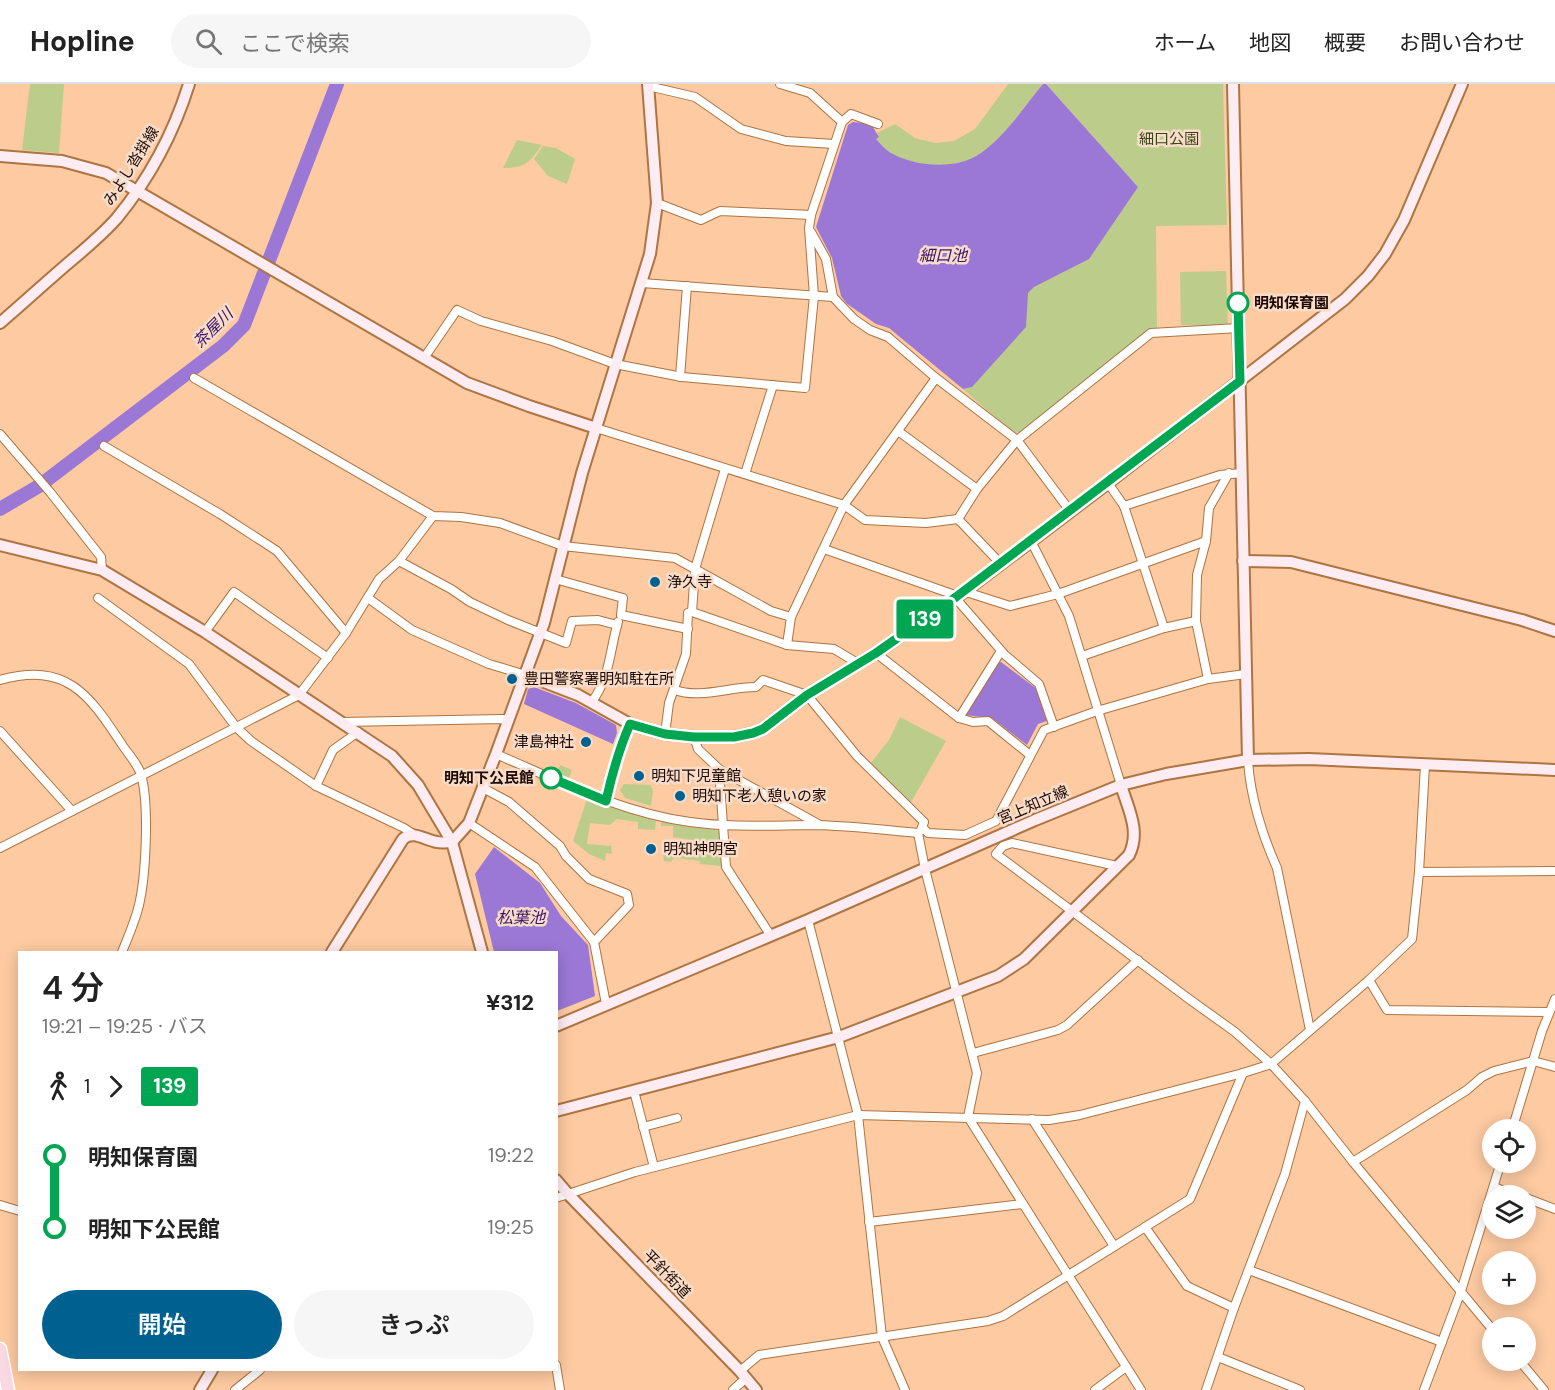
<!DOCTYPE html>
<html lang="ja">
<meta charset="utf-8">
<style>
body{margin:0;font-family:"DM Sans","Noto Sans JP",sans-serif;background:#f6f6f6;color:#222;height:100vh;display:flex;flex-direction:column;font-size:22px;white-space:nowrap}
*{box-sizing:border-box;margin:0}
p{font-size:20px;color:#767676}
.icon{flex:none;width:33px;height:33px;fill:none;stroke:currentColor;stroke-width:2;stroke-linecap:round;stroke-linejoin:round}
.map{position:relative;flex:1;overflow:hidden}
.details{position:absolute;left:18px;top:867px;width:540px;height:420px;display:flex;flex-direction:column;background:#fff;border-radius:0px;box-shadow:0 3px 15px #0003}
.details>*{flex:none}
.badge{padding:0 12px;border-radius:4px;font-size:21px;line-height:39px}
.fabs{position:absolute;left:1482px;top:1035px;display:grid;gap:12px}
.fabs a{display:grid;place-items:center;width:54px;height:54px;border-radius:50%;background:#fff;box-shadow:0 3px 15px #0003;font-size:30px}
.map>.badge{position:absolute;translate:-50% -50%;box-shadow:0 0 0 3px #fff}
.legs{display:flex;align-items:center;gap:9px;height:66px;padding:0 24px;font-size:20px}
.legs p{margin-inline-start:auto}
.summary{display:flex;align-items:center;justify-content:space-between;height:102px;padding:0 24px}
h1{font-size:33px;font-weight:600;line-height:45px}
.button{display:flex;gap:12px;margin-top:auto;padding:12px 24px}
.button a{flex:1;height:69px;border-radius:36px;background:#006090;color:#fff;font-size:24px;font-weight:600;line-height:69px;text-align:center}
.button a+a{background:#f6f6f6;color:#222}
ul{padding:0 24px;list-style:none}
li{display:flex;align-items:center;gap:21px;height:72px;font-size:22px}
li i{display:grid;place-items:center;width:9px;height:100%;margin:0 8px;background:currentColor}
li i::after{content:'';width:15px;height:15px;margin:-8px;border:4px solid;border-radius:50%;background:#fff}
li p{margin-inline-start:auto}
li:first-child i{background:linear-gradient(#0000 50%,currentColor 0)}
li:last-child i{background:linear-gradient(currentColor 50%,#0000 0)}
header{display:flex;align-items:center;gap:36px;box-sizing:border-box;height:84px;padding:0 30px;background:#fff;border-bottom:2px solid #e0e0e0}
header strong{font-size:28px}
nav{display:flex;gap:33px;margin-inline-start:auto;font-size:21px}
.search{width:420px;height:54px;background:#f6f6f6;display:flex;align-items:center;gap:15px;box-sizing:border-box;padding:0 21px;border-radius:33px;color:#767676;font-size:22px}
.map>svg:first-child{display:block}
.green{fill:#bccd8b}
.water{fill:#9b78d5}
.lines{fill:none;stroke-linecap:round;stroke-linejoin:round}
.river{stroke:#9b78d5;stroke-width:14}
.street-casing{stroke:#ae7442;stroke-width:10}
.secondary-casing{stroke:#ae7442;stroke-width:14}
.primary-casing{stroke:#fff;stroke-width:15}
.street{stroke:#fff;stroke-width:8}
.secondary{stroke:#fdecf1;stroke-width:10}
.primary{stroke:#fbd9e2;stroke-width:12}
.line-1-casing{stroke:#fff;stroke-width:14}
.line-1{stroke:#00a651;stroke-width:9}
.stop-1-dot{fill:#fff;stroke:#00a651;stroke-width:3}
.poi-dot{fill:#006090;stroke:#f7ddc9;stroke-width:2}
.labels{text-anchor:middle;dominant-baseline:central;stroke-width:5;stroke-linejoin:round;paint-order:stroke}
.park-label{font-size:15px;fill:#3a4316;stroke:#f7ddc9}
.street-label{font-size:15px;fill:#1d0800;stroke:#f7ddc9}
.stop-label{font-size:15px;font-weight:bold;fill:#1d0800;stroke:#f7ddc9;text-anchor:start}
.poi-label{font-size:15px;fill:#1d0800;stroke:#f7ddc9;text-anchor:start}
.water-label{font-size:16px;font-style:italic;fill:#3b1267;stroke:#f7ddc9}
</style>
<header>
<strong>Hopline</strong>
<div class="search"><svg class="icon" aria-label="search" viewBox="0 0 24 24"><circle cx="10" cy="10" r="6"/><path d="M15 15l6 6"/></svg>ここで検索</div>
<nav><a>ホーム</a><a>地図</a><a>概要</a><a>お問い合わせ</a></nav>
</header>
<div class="map">
<svg width="1555" height="1306" viewBox="0 0 1555 1306">
<rect width="100%" height="100%" fill="#fdcaa1"/>
<g class="green">
<polygon points="30,0 64,0 59,69 22,66"/>
<path d="M1008,0H1043C1024,23 1006,51 981,69C958,86 916,84 892,70C886,67 881,59 875,54L879,53L877,49L895,40L915,54L935,59L954,57L975,45Z"/>
<polygon points="1046,0 1223,0 1227,141 1156,142 1157,246 1151,247 1020,348 1013,349 963,305 972,303 1026,217 1028,209 1138,103"/>
<path d="M517,56L542,61C530,78 526,84 503,84Z"/>
<polygon points="543,62 556,64 575,75 567,100 548,92 534,75"/>
<polygon points="1226,187 1228,242 1181,241 1180,188"/>
<polygon points="900,633 946,657 910,720 870,680 889,656"/>
<polygon points="560,681 572,686 568,696 555,691"/>
<polygon points="624,700 651,701 653,707 651,722 625,714 620,706"/>
<polygon points="587,715 656,737 655,746 638,745 638,738 617,735 610,741 590,739 587,760 611,762 612,770 606,769 605,777 589,770 573,757"/>
<polygon points="661,738 721,747 720,760 673,753 673,742 661,742"/>
<polygon points="662,760 721,766 721,782 700,780 700,777 674,774 671,778 664,777"/>
</g>
<g class="water">
<path d="M1043,0H1046L1138,103L1089,175L1034,203L1028,209L1026,243L972,303L963,305L889,244L876,240L846,219L841,212L832,174L816,143L848,41L853,38L871,40L879,53L876,55C881,60 886,67 893,70C917,83 958,86 981,69C1006,51 1024,23 1043,0Z"/>
<polygon points="1001,578 1037,605 1047,637 1038,640 1027,661 992,634 964,631 997,580"/>
<polygon points="534,603 576,619 616,641 617,649 613,660 524,620 528,605"/>
<polygon points="494,763 540,799 561,832 588,861 595,912 557,927 556,868 494,868 475,790"/>
</g>
<g class="lines">
<polyline class="river" points="0,425 39,402 223,262 244,241 337,0"/>
<defs>
<g id="street">
<polyline points="780,0 810,9 842,38"/>
<polyline points="648,2 695,13 741,45 786,57 834,60"/>
<polyline points="657,119 701,136 720,127 811,131"/>
<polyline points="811,148 826,175 833,213"/>
<polyline points="642,199 833,213 854,235 870,246 888,253 936,294 1017,356 1070,427"/>
<polyline points="424,274 457,226 481,237 552,257 615,280 682,293 805,304 814,212 809,144 811,131 842,38 851,30 878,40"/>
<polyline points="680,293 687,202"/>
<polyline points="194,294 433,432 461,433 500,439 563,462 675,474 771,527 791,533"/>
<polyline points="596,344 844,421 865,436 926,439 958,435"/>
<polyline points="898,347 977,405"/>
<polyline points="0,350 50,408 101,473 102,486"/>
<polyline points="104,362 220,430 277,467 346,549"/>
<polyline points="745,390 773,301"/>
<polyline points="1124,422 1220,391 1242,389"/>
<polyline points="958,435 977,405 1017,356 1151,249 1239,244"/>
<polyline points="958,435 1000,479"/>
<polyline points="1031,457 1069,532 1121,701"/>
<polyline points="824,465 952,510 1005,571 1039,600 1054,643"/>
<polyline points="399,477 451,505 470,518 508,536 566,559 572,537 598,536 617,541"/>
<polyline points="555,495 623,514 621,531 688,545"/>
<polyline points="963,507 1010,522 1058,510 1206,457"/>
<polyline points="98,514 189,580 236,643 251,657 316,702 404,744 413,750"/>
<polyline points="368,514 412,546 489,580 526,591"/>
<polyline points="692,528 695,485 725,385"/>
<polyline points="1164,544 1196,537"/>
<polyline points="205,548 234,508 328,574"/>
<polyline points="787,561 791,533 844,421 936,294"/>
<polyline points="876,569 959,634 973,638 988,637 1030,671"/>
<polyline points="1082,572 1164,544 1124,422 1108,399"/>
<polyline points="1208,595 1196,537 1197,491 1206,457 1209,424 1229,389"/>
<path d="M0,596C66,578 88,609 121,659C127,669 140,682 142,694C149,724 146,791 139,821C135,838 128,853 122,868"/>
<path d="M675,606C699,615 729,603 756,603L763,596L807,611L857,672L924,738L921,746"/>
<path d="M592,618C611,590 609,569 618,538"/>
<polyline points="959,634 1001,567"/>
<polyline points="343,638 502,635 509,636"/>
<polyline points="0,647 72,727"/>
<polyline points="665,650 669,619 686,570 688,529 692,528 787,561 834,565 859,580"/>
<polyline points="694,653 698,665 719,685 820,741"/>
<path d="M496,670C559,697 622,729 690,738C732,744 775,741 818,741C851,742 885,746 918,749"/>
<path d="M1248,676C1250,711 1262,751 1277,784L1310,946"/>
<polyline points="719,685 726,783 771,852"/>
<polyline points="316,702 333,666 358,648"/>
<polyline points="483,704 509,718 560,762 566,772 589,795 627,810 629,821 594,858"/>
<polyline points="606,717 613,683 630,640"/>
<polyline points="469,739 535,783 594,858 606,920"/>
<polyline points="923,744 928,749 965,751 996,737 1044,646 1097,627 1208,595 1246,590"/>
<polyline points="918,749 925,785 977,989 968,1033 1141,1306"/>
<polyline points="0,764 299,611 346,549 379,495 399,477 433,432"/>
<polyline points="1117,782 1012,759 1003,762 996,770 1189,915 1235,948 1271,980 1305,1017 1353,1078 1492,1245"/>
<polyline points="1419,788 1555,787"/>
<polyline points="808,836 858,1031 882,1253 905,1306"/>
<polyline points="1369,896 1387,926 1549,928"/>
<polyline points="973,969 1058,946 1067,941 1138,876"/>
<polyline points="634,1007 654,1083"/>
<polyline points="1032,1035 1114,1162"/>
<polyline points="643,1043 677,1034"/>
<polyline points="1512,1046 1542,947 1555,915"/>
<polyline points="1353,1078 1467,1006 1482,993 1494,987 1533,977 1555,983"/>
<polyline points="1494,1103 1517,1112"/>
<polyline points="556,1114 635,1088 858,1031 1049,1036 1080,1031 1243,989 1271,980 1369,896 1412,855 1419,788 1425,681"/>
<polyline points="1526,1114 1555,1125"/>
<polyline points="0,1121 20,1127"/>
<polyline points="869,1138 1023,1120"/>
<polyline points="1145,1143 1187,1202 1234,1224"/>
<polyline points="1249,1186 1442,1258"/>
<polyline points="1218,1273 1300,1306"/>
<polyline points="1519,1276 1544,1306"/>
<polyline points="556,1281 560,1306"/>
<polyline points="740,1287 759,1271 988,1237 1003,1232 1190,1115 1243,989"/>
<polyline points="235,1306 260,1286"/>
<polyline points="733,1306 746,1294"/>
<polyline points="1095,1306 1126,1283"/>
<polyline points="1206,1306 1234,1224 1285,1090 1305,1017"/>
<polyline points="1424,1306 1461,1207 1501,1078"/>
</g>
<g id="secondary">
<polyline points="1233,0 1248,676"/>
<polyline points="0,72 62,77 106,89 273,186"/>
<polyline points="273,186 467,299 529,322 596,344"/>
<path d="M0,239C22,220 44,200 66,181C84,166 102,151 117,134C149,95 174,48 189,0"/>
<polyline points="0,461 102,486 205,548 392,672 418,701 452,758 482,868"/>
<polyline points="1243,477 1291,478 1522,536 1555,547"/>
<polyline points="526,591 578,611 630,640 665,650 694,653 733,653 753,649 763,645 807,611 876,569 956,514 1108,399 1345,215 1368,192 1385,170 1404,136 1462,0"/>
<path d="M332,868L403,755C413,746 425,756 437,758C442,759 447,758 452,758L469,739L496,670L544,539L582,389L650,170L657,119L648,0"/>
<polyline points="556,942 808,836 1035,736 1121,701 1166,690 1248,676 1309,675 1555,686"/>
<path d="M556,1027L839,953L998,892L1024,875L1129,771C1141,747 1128,725 1121,701"/>
<polyline points="556,1096 568,1110 740,1287 756,1306"/>
<polyline points="200,1306 212,1286"/>
</g>
<polyline id="primary" points="0,1265 8,1306"/>
</defs>
<use href="#street" class="street-casing"/>
<use href="#secondary" class="secondary-casing"/>
<use href="#primary" class="primary-casing"/>
<use href="#street" class="street"/>
<use href="#secondary" class="secondary"/>
<use href="#primary" class="primary"/>
</g>
<g class="lines">
<defs>
<path id="line-1" d="M551,694L606,717C612,690 619,665 630,640L665,650L694,653H734L753,649L763,645L807,611L876,569L956,513L1240,297L1238,219"/>
</defs>
<use href="#line-1" class="line-1-casing"/>
<use href="#line-1" class="line-1"/>
</g>
<g class="stop-1-dot">
<circle cx="1238" cy="219" r="10"/>
<circle cx="551" cy="694" r="10"/>
</g>
<g class="poi-dot">
<circle cx="655" cy="498" r="6"/>
<circle cx="512" cy="595" r="6"/>
<circle cx="586" cy="658" r="6"/>
<circle cx="639" cy="692" r="6"/>
<circle cx="680" cy="712" r="6"/>
<circle cx="651" cy="765" r="6"/>
</g>
<g class="labels">
<g class="park-label">
<text x="1169" y="55">細口公園</text>
</g>
<g class="street-label">
<text transform="translate(131 82) rotate(-58)">みよし沓掛線</text>
<text transform="translate(1033 721) rotate(-23)">宮上知立線</text>
<text transform="translate(667 1190) rotate(46)">平針街道</text>
</g>
<g class="stop-label">
<text x="1254" y="219">明知保育園</text>
<text x="534" y="694" text-anchor="end">明知下公民館</text>
</g>
<g class="poi-label">
<text x="667" y="498">浄久寺</text>
<text x="524" y="595">豊田警察署明知駐在所</text>
<text x="574" y="658" text-anchor="end">津島神社</text>
<text x="651" y="692">明知下児童館</text>
<text x="692" y="712">明知下老人憩いの家</text>
<text x="663" y="765">明知神明宮</text>
</g>
<g class="water-label">
<text x="943" y="171">細口池</text>
<text transform="translate(213 244) rotate(-45)">茶屋川</text>
<text x="521" y="833">松葉池</text>
</g>
</g>
</svg>
<div class="fabs">
<a><svg class="icon" aria-label="locate" viewBox="0 0 24 24"><circle cx="12" cy="12" r="6"/><path d="M12 2v4M12 18v4M2 12h4M18 12h4"/></svg></a>
<a><svg class="icon" aria-label="layers" viewBox="0 0 24 24"><path d="M12 4l9 5-9 5-9-5zM3 14l9 5 9-5"/></svg></a>
<a>+</a>
<a>−</a>
</div>
<b class="badge" style="left:925px;top:535px;background:#00a651;color:#fff">139</b>
<section class="details">
<div class="summary"><div><h1>4 分</h1><p>19:21 – 19:25 · バス</p></div><b>¥312</b></div>
<div class="legs"><svg class="icon" aria-label="walk" viewBox="0 0 24 24"><circle cx="13" cy="4" r="2"/><path d="M13 8l-2 6 4 7M11 14l-3 7M7 12l3-4h3l4 4"/></svg>1<svg class="icon" aria-label="forward" viewBox="0 0 24 24"><path d="M9 5l7 7-7 7"/></svg><b class="badge" style="background:#00a651;color:#fff">139</b></div>
<ul>
<li><i style="color:#00a651"></i><b>明知保育園</b><p>19:22</p></li>
<li><i style="color:#00a651"></i><b>明知下公民館</b><p>19:25</p></li>
</ul>
<div class="button"><a>開始</a><a>きっぷ</a></div>
</section>
</div>
